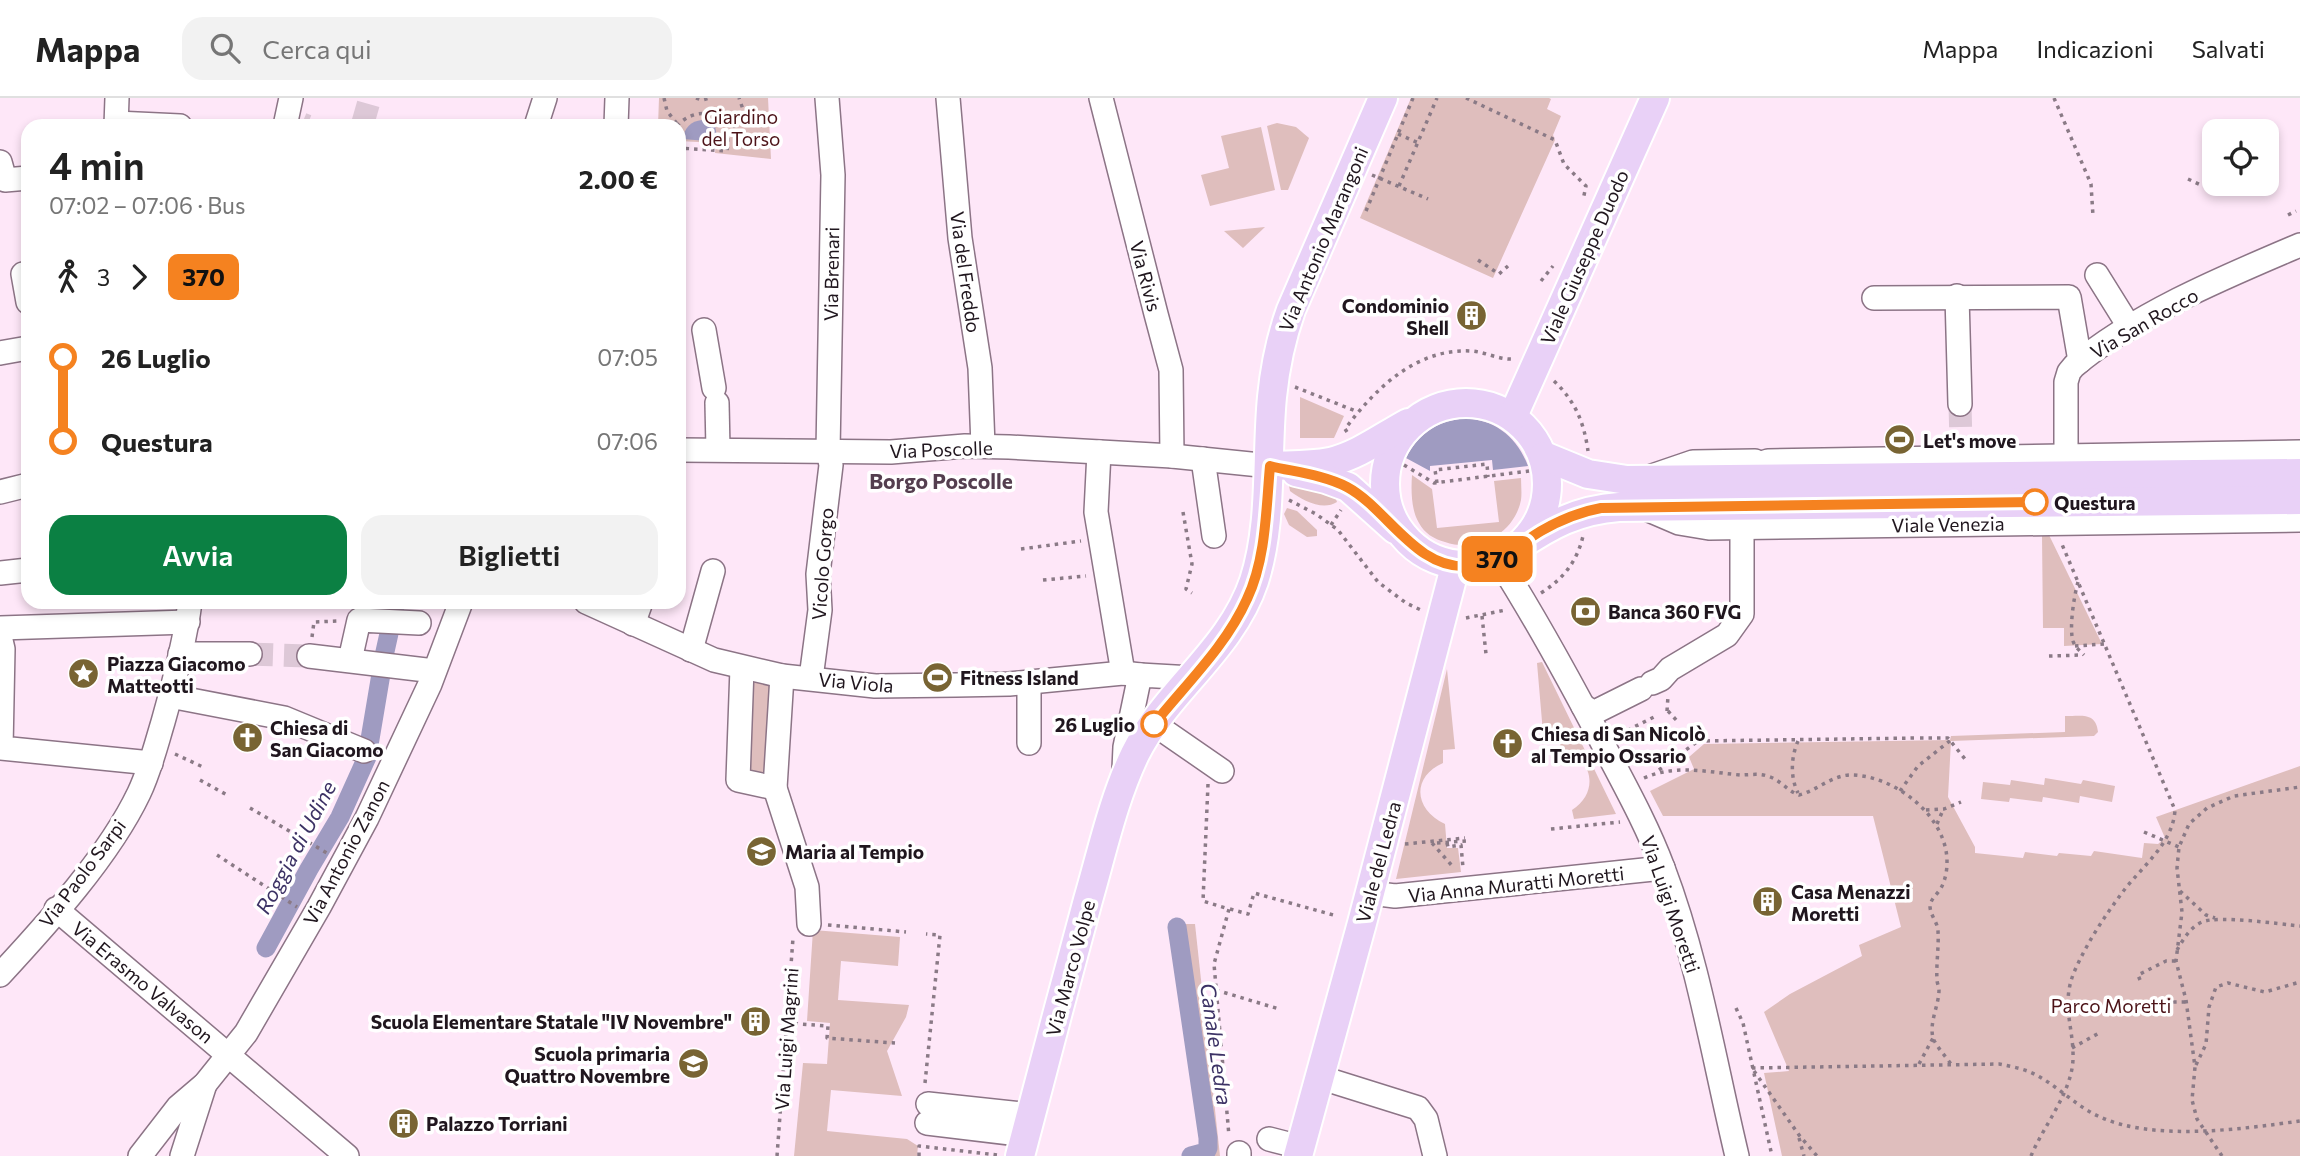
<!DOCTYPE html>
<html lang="it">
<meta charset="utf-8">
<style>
body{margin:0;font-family:Commissioner,sans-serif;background:#f2f2f2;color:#222;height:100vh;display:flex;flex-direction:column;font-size:26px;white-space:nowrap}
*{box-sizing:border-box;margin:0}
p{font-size:23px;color:#767676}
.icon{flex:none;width:38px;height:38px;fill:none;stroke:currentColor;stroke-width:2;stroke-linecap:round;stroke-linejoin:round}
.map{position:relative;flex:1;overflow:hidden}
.sheet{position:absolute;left:21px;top:21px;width:665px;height:490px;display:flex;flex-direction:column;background:#fff;border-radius:21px;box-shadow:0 4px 10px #0003}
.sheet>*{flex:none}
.badge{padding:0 14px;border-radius:10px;font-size:24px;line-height:46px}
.controls{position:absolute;left:2202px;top:21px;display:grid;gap:14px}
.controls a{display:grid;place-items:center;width:77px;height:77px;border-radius:14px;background:#fff;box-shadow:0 4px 10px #0003;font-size:35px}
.map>.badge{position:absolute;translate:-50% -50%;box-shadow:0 0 0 4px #fff}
.legs{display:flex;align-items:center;gap:10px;height:77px;padding:0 28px;font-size:23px}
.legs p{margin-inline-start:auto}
.overview{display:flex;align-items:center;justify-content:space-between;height:119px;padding:0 28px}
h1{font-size:38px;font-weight:600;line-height:52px}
.primary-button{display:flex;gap:14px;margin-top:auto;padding:14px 28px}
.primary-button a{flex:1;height:80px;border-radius:21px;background:#0b8043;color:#fff;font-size:28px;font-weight:600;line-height:80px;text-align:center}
.primary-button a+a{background:#f2f2f2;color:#222}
ul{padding:0 28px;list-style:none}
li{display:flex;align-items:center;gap:24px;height:84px;font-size:26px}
li i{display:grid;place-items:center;width:10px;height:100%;margin:0 9px;background:currentColor}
li i::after{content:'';width:18px;height:18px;margin:-9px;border:5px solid;border-radius:50%;background:#fff}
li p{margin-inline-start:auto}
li:first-child i{background:linear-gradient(#0000 50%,currentColor 0)}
li:last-child i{background:linear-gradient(currentColor 50%,#0000 0)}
header{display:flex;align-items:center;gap:42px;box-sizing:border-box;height:98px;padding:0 35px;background:#fff;border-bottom:2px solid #e0e0e0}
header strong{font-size:33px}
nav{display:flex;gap:38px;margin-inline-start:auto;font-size:24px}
.search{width:490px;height:63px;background:#f2f2f2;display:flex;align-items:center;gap:18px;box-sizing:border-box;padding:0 24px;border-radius:21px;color:#767676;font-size:26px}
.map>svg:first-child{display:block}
.green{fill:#dfbebd}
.water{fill:#9f9bc1}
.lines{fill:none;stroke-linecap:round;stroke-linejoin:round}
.canal{stroke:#9f9bc1;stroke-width:19}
.minor-tunnel{stroke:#ddc8d7;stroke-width:23;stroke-dasharray:23 11;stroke-linecap:butt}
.minor-casing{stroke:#8c7486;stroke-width:26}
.major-casing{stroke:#fff;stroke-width:32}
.path{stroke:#8a7a86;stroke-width:3.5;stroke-dasharray:3.5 5;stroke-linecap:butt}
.minor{stroke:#fff;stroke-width:23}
.major{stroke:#e9d1f7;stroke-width:28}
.line-1-casing{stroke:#fff;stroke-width:16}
.line-1{stroke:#f58220;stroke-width:10}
.stop-1-dot{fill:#fff;stroke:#f58220;stroke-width:3.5}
.labels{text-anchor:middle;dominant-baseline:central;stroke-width:7;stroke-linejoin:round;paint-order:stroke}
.park-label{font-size:19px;fill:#4c1318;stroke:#fff}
.street-label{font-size:19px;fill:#20161e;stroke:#fff}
.poi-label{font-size:19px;font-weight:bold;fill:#20161e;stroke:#fff;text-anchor:start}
.stop-label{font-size:19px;font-weight:bold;fill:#20161e;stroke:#fff;text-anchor:start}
.neighbourhood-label{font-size:21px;font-weight:bold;fill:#543e4f;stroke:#fff}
.water-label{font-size:21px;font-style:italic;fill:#3c3265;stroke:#fff}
</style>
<header>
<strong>Mappa</strong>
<div class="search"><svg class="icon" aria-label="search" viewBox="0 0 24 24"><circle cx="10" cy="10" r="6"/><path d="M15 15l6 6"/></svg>Cerca qui</div>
<nav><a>Mappa</a><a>Indicazioni</a><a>Salvati</a></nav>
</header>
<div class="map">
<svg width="2300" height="1058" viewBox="0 0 2300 1058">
<rect width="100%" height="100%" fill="#fee7f8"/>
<g class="green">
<polygon points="659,0 768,0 771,61 715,55 716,45 679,43 679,28 658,28"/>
<polygon points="1411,0 1549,0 1551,1 1547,11 1561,18 1553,37 1555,42 1493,180 1360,120"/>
<polygon points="1277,25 1296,29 1309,40 1288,92 1281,92 1267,28"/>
<polygon points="1261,29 1275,92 1210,108 1201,77 1229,70 1221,38"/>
<polygon points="1265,129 1243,150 1224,133"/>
<polygon points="1300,299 1344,318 1334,340 1300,340"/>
<path d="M1412,377L1432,391L1437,430L1499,424L1494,383L1521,380C1521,387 1522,395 1521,402C1514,437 1476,455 1445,444C1434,441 1424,435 1419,425C1411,412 1411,392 1412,377Z"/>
<path d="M1293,387L1334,396L1337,404C1323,413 1303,403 1290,393L1289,388Z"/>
<polygon points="1287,410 1297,413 1317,432 1317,438 1307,439 1289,427 1284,416"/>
<polygon points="2049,437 2102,546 2064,548 2064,530 2043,530 2042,438"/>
<path d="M1542,564L1616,716L1574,721L1572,712C1600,694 1593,659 1561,652L1558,633L1543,635L1537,565Z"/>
<polygon points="742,570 782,578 775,690 738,682"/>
<path d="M1447,571L1455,651L1443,652V665C1411,679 1414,712 1445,726L1447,750H1458L1461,774L1396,781Z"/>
<path d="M2065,618C2082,618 2096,614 2098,634L2094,638L1951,643L1948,699L1975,749V755L2023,760L2025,754L2057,758L2059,755L2091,758L2094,753L2142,760L2144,745L2158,746L2165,740L2156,719L2300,668V1058H1782L1764,975L1789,973L1764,914L1790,896L1862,858L1859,847L1901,829L1873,718H1663L1650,693L1694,671L1689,659L1704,646L1950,642L1951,638L2065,634Z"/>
<polygon points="2045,680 2081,686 2083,682 2115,688 2112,704 2080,698 2079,705 2043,699 2042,704 2010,700 2009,704 1981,701 1983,684 2010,687 2011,682 2044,687"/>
<polygon points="1180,826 1195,826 1220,1058 1213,1058"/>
<polygon points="813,832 900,839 898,868 841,863 838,902 909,907 906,919 887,953 902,998 831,992 827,1033 907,1041 918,1048 917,1058 794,1058 803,965 827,966 830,925 807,923"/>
</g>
<g class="water">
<path d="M702,22L715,28L718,44L683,41C684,30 691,23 702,22Z"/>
<path d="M1460,321C1492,319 1517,338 1528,368L1493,372L1492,362L1430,368V373L1406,360C1417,338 1435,324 1460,321Z"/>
</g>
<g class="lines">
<g class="canal">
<polyline points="1177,829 1208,1040 1208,1050 1206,1054 1191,1058"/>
<polyline points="266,850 309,771 340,719 367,659 384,558 396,504"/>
</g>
<g class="minor-tunnel">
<polyline points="302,26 307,28"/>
<polyline points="362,28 370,0"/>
<polyline points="1960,306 1961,346"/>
<polyline points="250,556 309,558"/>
</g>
<defs>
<g id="minor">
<polyline points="948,0 960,140 980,270 983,348"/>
<polyline points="1101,0 1156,216 1171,272 1172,358"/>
<polyline points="116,25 180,28"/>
<polyline points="116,28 117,0"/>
<polyline points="285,28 291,0"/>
<polyline points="536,28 545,0"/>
<polyline points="616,28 617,0"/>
<polyline points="0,64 5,82 28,80"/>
<polyline points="23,176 28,204"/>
<polyline points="2097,177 2130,230"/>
<polyline points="1957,198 1960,306"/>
<polyline points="1874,200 2069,199 2080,263"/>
<polyline points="704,232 714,290"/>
<polyline points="0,255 28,250"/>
<polyline points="717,305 718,351"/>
<polyline points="679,352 891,354 965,348 1009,349 1172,358 1270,368"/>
<polyline points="1099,354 1096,414 1123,575"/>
<path d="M2066,358V284L2069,274L2074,268C2135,216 2227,178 2300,147"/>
<polyline points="1203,361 1214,438"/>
<polyline points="1652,378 1693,364 1755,363"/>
<polyline points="1729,380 1753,368 1768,363 2300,354"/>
<polyline points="0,394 28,387"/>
<polyline points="1644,410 1679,425 1709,430 2300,422"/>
<path d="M1498,461C1536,521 1570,583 1603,646C1624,686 1647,727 1663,770C1698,862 1714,962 1737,1058"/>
<polyline points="0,475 28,472"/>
<polyline points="586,504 714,562 782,578 875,588 956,587 1009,586 1123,575 1140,577"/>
<polyline points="633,526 641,504"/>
<polyline points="0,530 188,524"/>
<polyline points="0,538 3,551 1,650 151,665"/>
<polyline points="691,552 713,473"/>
<polyline points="180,556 250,556"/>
<polyline points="309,558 426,572"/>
<polyline points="350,562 359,522 419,525"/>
<polyline points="742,570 738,682 775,690 782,578"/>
<polyline points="811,580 820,512 818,476 831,367 828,353 833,77 827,0"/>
<polyline points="1652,585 1661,581 1670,571 1727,537 1742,516 1742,430"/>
<polyline points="170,598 284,620 364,653"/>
<polyline points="1583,608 1591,613 1597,613 1641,591"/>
<polyline points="1154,626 1222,673"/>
<polyline points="1029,645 1029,584"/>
<polyline points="1124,671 1125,649 1140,577 1192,580"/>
<polyline points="775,690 807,789 809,826"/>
<polyline points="1371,792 1379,796 1395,798 1663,770"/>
<polyline points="56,811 347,1058"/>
<path d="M0,877C48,825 109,758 139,695C150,672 156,647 163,624C174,585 185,544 190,504"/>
<polyline points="1319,979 1418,1010 1426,1021 1435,1058"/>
<polyline points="928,1006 1031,1017"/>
<polyline points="927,1025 1026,1037"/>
<polyline points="1269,1041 1300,1049"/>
<polyline points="1239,1055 1239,1058"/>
<polyline points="140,1058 178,1009 205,986 246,935 319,809 367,720 430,586 461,504"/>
<polyline points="182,1058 205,986"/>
</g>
<g id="major">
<circle cx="1466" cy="386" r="81"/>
<polyline points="1513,318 1655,0"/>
<polyline points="1544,358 1588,376 1627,382 2300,375"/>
<path d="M1270,368C1289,367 1310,368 1330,364C1359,357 1382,339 1408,325"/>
<polyline points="1296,374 1326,381 1348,389 1395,431"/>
<path d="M1516,450C1550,427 1577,412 1619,409L2300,402"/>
<path d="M1020,1058C1042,973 1065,887 1088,802C1102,754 1113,702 1135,656C1166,593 1231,552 1254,483C1273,424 1266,360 1272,299C1275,269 1281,240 1291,212L1383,0"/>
<polyline points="1298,1058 1362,825 1455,469"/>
</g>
</defs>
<use href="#minor" class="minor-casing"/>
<use href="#major" class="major-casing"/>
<g class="path">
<polyline points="664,0 667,13 678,27"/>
<polyline points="696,0 702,2 710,0"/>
<polyline points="1466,0 1555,42 1564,66 1586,88 1583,102"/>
<polyline points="2054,0 2091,86 2093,118"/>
<path d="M677,28C690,13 715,9 725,30C729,37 728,46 727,53L679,50"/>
<polyline points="726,34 740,24 745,17 739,0"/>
<polyline points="1398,36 1421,46"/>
<polyline points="1372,77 1428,101"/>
<polyline points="2188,81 2203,88"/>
<polyline points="1399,88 1437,0"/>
<polyline points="1366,113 1413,0"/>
<polyline points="2288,117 2296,113"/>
<polyline points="1478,162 1499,176 1508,168"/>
<polyline points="1541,183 1553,168"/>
<path d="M1554,283C1575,303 1584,324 1588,353"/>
<polyline points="1295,289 1358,314"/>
<path d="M1347,334L1345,331C1375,291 1416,250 1471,253C1486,254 1499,262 1514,261"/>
<polyline points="1404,367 1434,385 1529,373"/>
<polyline points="1437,385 1435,372 1487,366 1488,379"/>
<polyline points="1289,402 1316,416 1338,432 1378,484 1406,505 1421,512"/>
<polyline points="1183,414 1192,466 1186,491 1192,495"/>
<polyline points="1331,427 1341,412"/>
<polyline points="1021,451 1081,443"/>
<polyline points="1043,482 1086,478"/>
<path d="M2078,484C2074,498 2069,530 2073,543C2075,549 2080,553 2084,557"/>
<path d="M1541,495C1563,481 1577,464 1583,438"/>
<polyline points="1482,518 1486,556"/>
<polyline points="1466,520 1506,512"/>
<polyline points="312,539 314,524 339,523"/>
<polyline points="2075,548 2104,546"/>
<polyline points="2049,558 2082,557"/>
<polyline points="1667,613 1668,598"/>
<polyline points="1668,613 1679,625"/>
<polyline points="1620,636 1654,619"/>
<polyline points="1920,640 1948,640 1965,661"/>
<polyline points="1698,643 1916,640"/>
<path d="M1798,643C1791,659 1790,679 1798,695"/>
<polyline points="175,656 205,670"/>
<polyline points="1659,672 1698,643 1692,637"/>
<path d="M1644,680C1676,666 1707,674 1740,677C1749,677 1759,675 1767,678C1780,681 1787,693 1799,697C1816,693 1831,678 1849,677C1893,676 1948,718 1947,765C1947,773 1945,783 1941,790C1937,797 1931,800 1930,808C1930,817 1938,825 1938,833C1939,849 1936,866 1937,882C1937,885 1939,889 1939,892C1939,907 1929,924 1933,940C1936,948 1946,959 1951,966"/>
<polyline points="200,682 227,697"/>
<polyline points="1208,686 1203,803 1229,811 1214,866 1229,1038"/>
<polyline points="1900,693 1918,668 1951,642"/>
<polyline points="250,710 327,755"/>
<polyline points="1926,712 1944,711 1961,704"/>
<polyline points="1937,726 1943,712"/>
<polyline points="1551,731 1620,724"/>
<polyline points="2144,734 2179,749"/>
<polyline points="1432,745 1454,770"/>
<polyline points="1437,745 1466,743"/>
<polyline points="1447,745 1448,749 1461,747 1463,770"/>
<polyline points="1405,746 1465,740"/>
<polyline points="217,757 297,809"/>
<polyline points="2180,793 2206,817 2215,820"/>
<polyline points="1230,811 1248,816 1254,795 1337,818"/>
<polyline points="828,827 906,834"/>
<path d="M2177,852C2183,842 2190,829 2202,824C2218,817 2279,826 2300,828"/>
<polyline points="2140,882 2138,877 2166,863 2176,863"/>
<polyline points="1216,892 1279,911"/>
<polyline points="2157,909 2171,904 2186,904"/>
<polyline points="1736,910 1743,925 1772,1058"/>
<polyline points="786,925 828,928 827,940 895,945"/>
<polyline points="2072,950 2099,935"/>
<polyline points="1919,966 1933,940"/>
<polyline points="2196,967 2206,946 2209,909 2216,889 2228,885 2265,894 2300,884"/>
<path d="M1752,970L1999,966C2009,968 2020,970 2030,974C2055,985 2074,1007 2098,1018C2152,1044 2242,1031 2300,1023"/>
<polyline points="1754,973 1799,1037 1817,1058"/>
<polyline points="925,985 940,837 926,836"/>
<polyline points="1799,1040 1804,1058"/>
<polyline points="777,1058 793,840"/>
<polyline points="919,1058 919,1048 997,1057"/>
<path d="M2031,1058C2044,1027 2072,994 2073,961C2074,929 2060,906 2075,872C2087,845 2104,819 2122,795C2141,769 2173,746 2175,712L2061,444"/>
<polyline points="2222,1058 2197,1021 2192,1002 2195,969 2186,902 2176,863 2182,814 2177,770 2179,749 2189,726 2207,710 2234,698 2300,689"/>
</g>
<use href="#minor" class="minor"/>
<use href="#major" class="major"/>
</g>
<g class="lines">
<defs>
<path id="line-1" d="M1154,626C1186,586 1226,548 1247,501C1266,461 1266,412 1270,368C1295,374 1324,377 1347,389C1388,411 1416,473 1470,468C1498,465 1518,447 1541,433C1560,422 1579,414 1601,410L2035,404"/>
</defs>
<use href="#line-1" class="line-1-casing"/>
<use href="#line-1" class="line-1"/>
</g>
<defs>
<symbol id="building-disc" viewBox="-11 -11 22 22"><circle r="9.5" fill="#786433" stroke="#fff"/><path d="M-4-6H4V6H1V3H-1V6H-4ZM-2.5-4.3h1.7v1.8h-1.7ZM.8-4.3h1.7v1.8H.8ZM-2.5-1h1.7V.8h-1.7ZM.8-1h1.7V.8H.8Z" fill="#fff"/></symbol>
<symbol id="stadium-disc" viewBox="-11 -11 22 22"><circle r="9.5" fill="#786433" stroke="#fff"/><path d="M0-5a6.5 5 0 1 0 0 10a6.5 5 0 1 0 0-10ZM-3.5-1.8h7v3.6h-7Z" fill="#fff"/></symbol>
<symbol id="bank-disc" viewBox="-11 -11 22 22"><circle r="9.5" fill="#786433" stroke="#fff"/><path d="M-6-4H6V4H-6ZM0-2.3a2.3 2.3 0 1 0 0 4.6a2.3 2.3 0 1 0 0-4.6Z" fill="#fff"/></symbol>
<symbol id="sight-disc" viewBox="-11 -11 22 22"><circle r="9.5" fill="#786433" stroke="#fff"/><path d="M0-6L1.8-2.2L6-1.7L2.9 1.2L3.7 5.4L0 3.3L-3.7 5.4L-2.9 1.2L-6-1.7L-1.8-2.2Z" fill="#fff"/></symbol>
<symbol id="church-disc" viewBox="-11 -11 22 22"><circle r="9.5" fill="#786433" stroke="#fff"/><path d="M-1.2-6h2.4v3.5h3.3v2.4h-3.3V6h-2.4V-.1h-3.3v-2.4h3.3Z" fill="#fff"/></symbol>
<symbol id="school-disc" viewBox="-11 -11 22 22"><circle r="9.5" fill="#786433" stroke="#fff"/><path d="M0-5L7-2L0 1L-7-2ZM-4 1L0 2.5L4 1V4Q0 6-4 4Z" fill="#fff"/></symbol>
</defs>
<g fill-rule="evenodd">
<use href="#building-disc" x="1454" y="200" width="35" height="35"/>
<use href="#stadium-disc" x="1882" y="324" width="35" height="35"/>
<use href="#bank-disc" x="1568" y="496" width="35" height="35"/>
<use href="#sight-disc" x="66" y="558" width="35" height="35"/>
<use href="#stadium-disc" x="920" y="562" width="35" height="35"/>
<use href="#church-disc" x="230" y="622" width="35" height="35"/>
<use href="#church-disc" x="1490" y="628" width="35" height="35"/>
<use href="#school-disc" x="744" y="736" width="35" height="35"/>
<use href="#building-disc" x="1750" y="786" width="35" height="35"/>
<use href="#building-disc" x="738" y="906" width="35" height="35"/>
<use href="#school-disc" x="676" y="948" width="35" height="35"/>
<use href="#building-disc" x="386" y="1008" width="35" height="35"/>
</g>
<g class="stop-1-dot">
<circle cx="2035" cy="404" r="12"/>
<circle cx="1154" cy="626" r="12"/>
</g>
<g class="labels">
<g class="park-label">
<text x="741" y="18">Giardino<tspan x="741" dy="22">del Torso</tspan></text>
<text x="2111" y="907">Parco Moretti</text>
</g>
<g class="street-label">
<text transform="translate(1323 141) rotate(-67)">Via Antonio Marangoni</text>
<text transform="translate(1584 159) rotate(-66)">Viale Giuseppe Duodo</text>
<text transform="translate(966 174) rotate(82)">Via del Freddo</text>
<text transform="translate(831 176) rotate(-89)">Via Brenari</text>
<text transform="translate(1146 178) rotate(75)">Via Rivis</text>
<text transform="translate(2144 225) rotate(-30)">Via San Rocco</text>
<text transform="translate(941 351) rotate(-2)">Via Poscolle</text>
<text transform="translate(1948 426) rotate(-1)">Viale Venezia</text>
<text transform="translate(822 466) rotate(-86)">Vicolo Gorgo</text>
<text transform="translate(856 584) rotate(5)">Via Viola</text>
<text transform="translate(346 754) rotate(-62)">Via Antonio Zanon</text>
<text transform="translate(1378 764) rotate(-75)">Viale del Ledra</text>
<text transform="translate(82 775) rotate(-53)">Via Paolo Sarpi</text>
<text transform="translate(1516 786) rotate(-6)">Via Anna Muratti Moretti</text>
<text transform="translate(1671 806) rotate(71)">Via Luigi Moretti</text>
<text transform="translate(1070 870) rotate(-75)">Via Marco Volpe</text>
<text transform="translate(143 884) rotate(40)">Via Erasmo Valvason</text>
<text transform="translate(786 941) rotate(-86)">Via Luigi Magrini</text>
</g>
<g class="poi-label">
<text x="1449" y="207" text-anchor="end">Condominio<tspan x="1449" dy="22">Shell</tspan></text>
<text x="1923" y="342">Let's move</text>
<text x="1608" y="513">Banca 360 FVG</text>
<text x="107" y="565">Piazza Giacomo<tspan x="107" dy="22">Matteotti</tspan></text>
<text x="960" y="579">Fitness Island</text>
<text x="270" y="629">Chiesa di<tspan x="270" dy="22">San Giacomo</tspan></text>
<text x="1531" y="635">Chiesa di San Nicolò<tspan x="1531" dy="22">al Tempio Ossario</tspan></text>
<text x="785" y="753">Maria al Tempio</text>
<text x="1791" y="793">Casa Menazzi<tspan x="1791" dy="22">Moretti</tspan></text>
<text x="732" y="923" text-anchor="end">Scuola Elementare Statale "IV Novembre"</text>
<text x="670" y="955" text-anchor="end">Scuola primaria<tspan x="670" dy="22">Quattro Novembre</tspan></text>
<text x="426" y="1025">Palazzo Torriani</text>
</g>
<g class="stop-label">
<text x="2054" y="404">Questura</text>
<text x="1135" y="626" text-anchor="end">26 Luglio</text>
</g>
<g class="neighbourhood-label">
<text x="941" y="382">Borgo Poscolle</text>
</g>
<g class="water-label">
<text transform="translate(295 749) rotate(-62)">Roggia di Udine</text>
<text transform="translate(1217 946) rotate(82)">Canale Ledra</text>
</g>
</g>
</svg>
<div class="controls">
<a><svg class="icon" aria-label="locate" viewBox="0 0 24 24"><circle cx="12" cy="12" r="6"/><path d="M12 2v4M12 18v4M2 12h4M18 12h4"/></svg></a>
</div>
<b class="badge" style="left:1497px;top:461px;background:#f58220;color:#111">370</b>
<section class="sheet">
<div class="overview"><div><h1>4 min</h1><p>07:02 – 07:06 · Bus</p></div><b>2.00 €</b></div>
<div class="legs"><svg class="icon" aria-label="walk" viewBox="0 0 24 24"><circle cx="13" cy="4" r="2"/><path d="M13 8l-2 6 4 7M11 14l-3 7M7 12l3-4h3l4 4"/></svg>3<svg class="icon" aria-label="forward" viewBox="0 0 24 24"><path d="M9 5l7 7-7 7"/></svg><b class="badge" style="background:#f58220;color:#111">370</b></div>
<ul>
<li><i style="color:#f58220"></i><b>26 Luglio</b><p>07:05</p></li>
<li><i style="color:#f58220"></i><b>Questura</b><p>07:06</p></li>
</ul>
<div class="primary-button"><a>Avvia</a><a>Biglietti</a></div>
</section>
</div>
